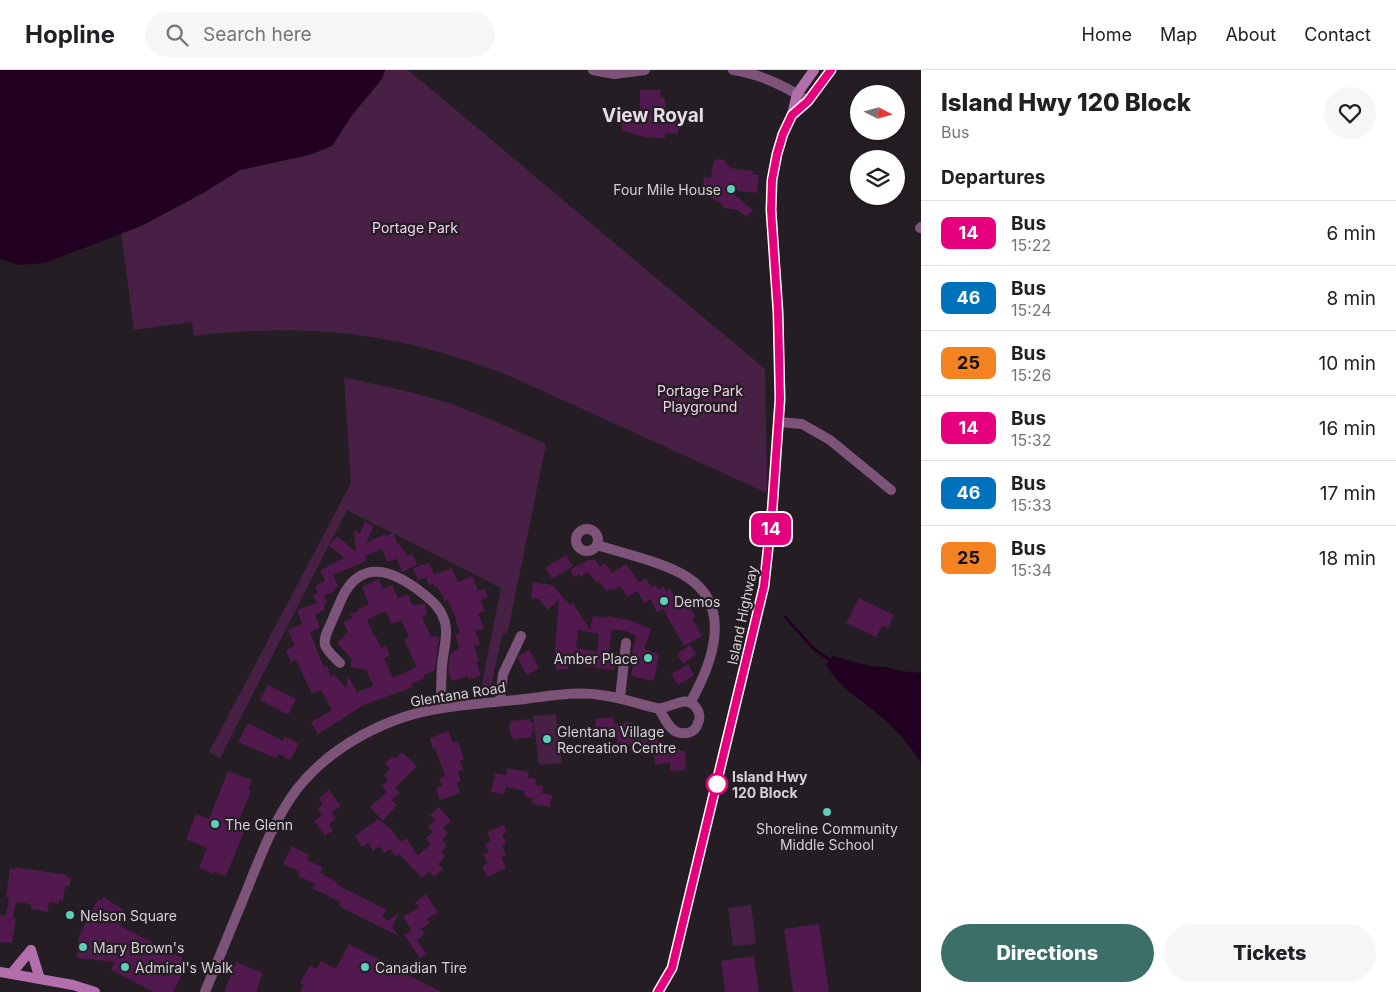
<!DOCTYPE html>
<style>
body{margin:0;font-family:Inter,sans-serif;background:#f6f6f6;color:#202124;height:100vh;display:flex;flex-direction:column;font-size:19px;white-space:nowrap}
*{box-sizing:border-box;margin:0}
p{font-size:16px;color:#757577}
.icon{flex:none;width:28px;height:28px;fill:none;stroke:currentColor;stroke-width:2;stroke-linecap:round;stroke-linejoin:round}
.map{position:relative;flex:1;overflow:hidden}
.details{display:flex;flex-direction:column;background:#fff;width:475px}
.details>*{flex:none}
.badge{padding:0 10px;border-radius:8px;font-size:18px;line-height:32px}
.needle{width:32px;rotate:96deg}
.tools{position:absolute;left:850px;top:15px;display:grid;gap:10px}
.tools a{display:grid;place-items:center;width:55px;height:55px;border-radius:50%;background:#fff;box-shadow:0 1px 4px #0004;font-size:25px}
.map>.badge{position:absolute;translate:-50% -50%;box-shadow:0 0 0 2px #fff}
h2{padding:0 20px;font-size:19px;line-height:45px}
.round{display:grid;place-items:center;flex:none;width:52px;height:52px;border-radius:26px;background:#f6f6f6}
.head{display:flex;align-items:center;justify-content:space-between;height:85px;padding:0 20px}
h1{font-size:24px;font-weight:800;line-height:38px}
.action{display:flex;gap:10px;margin-top:auto;padding:10px 20px}
.action a{flex:1;height:58px;border-radius:30px;background:#3b6f68;color:#fff;font-size:20px;font-weight:800;line-height:58px;text-align:center}
.action a+a{background:#f6f6f6;color:#202124}
ul{padding:0;list-style:none}
li{display:flex;align-items:center;gap:15px;height:65px;padding:0 20px;border-top:1px solid #e0e0e0}
li div{flex:1}
li b{display:block;font-size:19px}
li em{font-style:normal}
li .badge{min-width:55px;font-weight:700;text-align:center}
header{display:flex;align-items:center;gap:30px;box-sizing:border-box;height:70px;padding:0 25px;background:#fff;border-bottom:1px solid #e0e0e0}
header strong{font-size:24px}
nav{display:flex;gap:28px;margin-inline-start:auto;font-size:18px}
.search{width:350px;height:45px;background:#f6f6f6;display:flex;align-items:center;gap:12px;box-sizing:border-box;padding:0 18px;border-radius:28px;color:#757577;font-size:19px}
main{display:flex;flex:1;min-height:0}
.map>svg:first-child{display:block}
.green{fill:#482045}
.water{fill:#220021}
.lines{fill:none;stroke-linecap:round;stroke-linejoin:round}
.stream{stroke:#220021;stroke-width:3}
.building{fill:#52194f;fill-rule:evenodd}
.minor{stroke:#7d5379;stroke-width:10}
.secondary{stroke:#b26fac;stroke-width:10}
.line-casing{stroke:#fff;stroke-width:11}
.line{stroke:#e6007e;stroke-width:8}
.poi-dot{fill:#5cceba;stroke:#241d23;stroke-width:2}
.stop-dot{fill:#fff;stroke:#e6007e;stroke-width:2.5}
.labels{text-anchor:middle;dominant-baseline:central;stroke-width:4.5;stroke-linejoin:round;paint-order:stroke}
.poi-label{font-size:14px;fill:#d6d1d5;stroke:#241d23;text-anchor:start}
.park-label{font-size:14px;fill:#f5d2f1;stroke:#241d23}
.street-label{font-size:14px;fill:#d6d1d5;stroke:#241d23}
.stop-label{font-size:14px;font-weight:bold;fill:#d6d1d5;stroke:#241d23;text-anchor:start}
.district-label{font-size:19px;font-weight:bold;fill:#e5dce4;stroke:#241d23}
</style>
<header>
<strong>Hopline</strong>
<div class="search"><svg class="icon" aria-label="search" viewBox="0 0 24 24"><circle cx="10" cy="10" r="6"/><path d="M15 15l6 6"/></svg>Search here</div>
<nav><a>Home</a><a>Map</a><a>About</a><a>Contact</a></nav>
</header>
<main>
<div class="map">
<svg width="921" height="922" viewBox="0 0 921 922">
<rect width="100%" height="100%" fill="#241d23"/>
<g class="green">
<path d="M385,0H408L765,299L767,423L512,307C402,263 311,252 194,266L192,252L134,260L121,163L141,156L203,123L240,100L309,85L331,76L352,45L382,9Z"/>
<path d="M344,307C377,315 410,321 442,331C478,343 512,359 546,374L508,561L502,566L491,617L481,618L501,518L347,440L220,688L209,682L351,413Z"/>
<polygon points="556,644 562,693 539,695 533,646"/>
<polygon points="751,835 756,874 733,876 728,838"/>
</g>
<g class="water">
<polygon points="0,0 385,0 382,9 352,45 332,76 309,85 240,100 203,123 141,156 45,193 19,195 0,189"/>
<path d="M833,586L870,596L886,597L901,601L921,603V693C909,673 891,654 873,640C856,626 836,615 826,594Z"/>
</g>
<g class="lines">
<polyline class="stream" points="785,547 814,579 831,591"/>
</g>
<g class="building">
<polygon points="640,20 661,20 660,27 664,27 667,41 680,42 678,64 665,63 665,68 645,67 622,61 622,39 640,40"/>
<polygon points="716,89 724,90 730,98 753,101 752,104 759,105 757,123 729,120 753,140 746,147 738,140 723,138 723,135 710,127 703,116 704,107 711,108 713,92"/>
<path d="M365,452L374,456L366,473L385,464L386,466L393,463L398,474H400L402,480L404,479L407,486L412,484L417,495L402,502L397,489L387,492L382,479L365,486L367,490L356,496L333,504L338,517L334,519L335,521L324,526L327,533L324,534L325,539L315,545L320,558L310,562L324,598L327,596L331,607L334,604L346,618L348,606L357,622L373,616L366,600L350,597L352,589L337,573L348,562L343,552L352,548L350,544L359,541L358,539L369,534L362,517L379,509L383,519L392,515L398,528L408,524L412,535L425,534L427,545L423,546V550L431,566L439,567L435,600L424,605L425,608L411,614L413,617L364,635L318,664L311,652L332,640L321,620L312,624L296,590L291,592L286,580L295,576L288,560L302,554L297,540L317,533L313,525L318,523L315,516L325,511L320,500L328,497V495L345,488L329,476L337,466L356,482L354,460L360,463ZM386,541L392,554L401,550L409,567L404,569L416,596L415,598L393,608L384,588L390,586L386,576L381,578L375,565L374,566L367,550Z"/>
<polygon points="566,485 573,496 552,509 545,498"/>
<polygon points="590,489 591,491 595,489 600,497 605,493 612,503 626,494 639,512 646,508 651,517 655,515 658,520 663,517 666,521 670,519 678,532 686,528 695,547 692,549 702,566 684,576 663,539 657,542 650,529 644,533 637,521 627,527 621,516 612,520 610,519 606,521 600,512 597,513 588,502 580,507 579,504 574,507 570,500"/>
<polygon points="429,493 434,505 452,498 458,512 472,506 478,521 484,518 488,527 480,530 485,541 478,544 484,558 475,561 480,574 474,577 479,591 476,592 481,605 469,610 468,606 452,611 448,602 450,585 451,583 459,579 458,576 459,575 455,565 460,563 455,548 456,548 447,529 445,531 437,516 435,517 433,513 429,515 426,507 418,510 413,498"/>
<path d="M533,512L552,515L570,535L573,533L590,560L593,546L607,548V546L629,550L651,559L644,579L659,584L654,611L631,606L635,585L632,584L636,566L625,561L612,559L609,582L618,583L614,600L568,594V599L556,600L555,594H554L559,529L548,540L539,529L531,528ZM578,560L599,564L597,582L576,578Z"/>
<polygon points="859,528 894,545 888,558 882,555 876,567 846,553"/>
<polygon points="690,575 696,584 683,594 677,584"/>
<polygon points="529,580 539,598 527,605 518,589 519,586"/>
<polygon points="688,594 694,605 678,615 671,604"/>
<polygon points="268,615 296,629 288,645 260,630"/>
<polygon points="613,647 614,654 631,652 632,661 642,660 643,663 649,662 650,670 659,669 659,672 665,672 666,680 680,679 680,681 685,681 686,700 670,701 670,693 655,695 654,683 637,685 636,674 618,676 616,665 596,666 595,649"/>
<polygon points="530,649 530,652 533,652 534,663 531,663 532,667 513,669 512,666 511,666 509,654 511,654 511,651"/>
<polygon points="248,653 283,671 284,666 299,674 290,690 279,684 275,688 238,672"/>
<polygon points="448,661 453,673 458,671 464,689 460,691 463,700 458,702 461,711 457,713 460,723 440,730 436,718 442,716 439,708 445,706 435,678 433,679 430,668"/>
<polygon points="402,682 417,696 395,718 400,723 392,730 397,735 383,751 370,737 387,722 382,716 388,710 384,705 390,699 385,693 392,686 395,689"/>
<polygon points="507,698 529,702 528,707 536,709 535,715 543,716 542,723 552,725 550,737 532,734 533,728 524,726 525,721 506,717 504,724 491,722 495,703 506,705"/>
<polygon points="228,701 252,710 248,720 251,721 236,758 244,761 226,806 215,802 214,804 199,798 207,778 186,769 196,744 209,749"/>
<polygon points="329,720 341,736 332,742 336,749 329,754 333,760 325,766 314,751 322,745 317,739 323,734 319,728"/>
<polygon points="439,737 451,751 443,758 448,764 442,770 447,776 441,782 445,787 438,794 443,799 434,807 429,801 422,808 399,784 395,786 390,779 384,783 379,776 373,781 368,773 362,777 355,766 378,749 392,760 400,772 406,768 418,786 431,774 426,768 433,762 428,757 435,750 430,745"/>
<polygon points="504,755 507,762 502,764 506,773 502,776 506,785 501,788 506,798 487,807 482,796 488,793 483,784 489,782 485,774 491,771 487,762"/>
<polygon points="292,776 309,785 307,790 323,798 320,803 337,812 336,814 387,840 382,845 387,851 399,843 392,857 399,866 339,836 340,832 312,818 315,814 298,806 300,802 283,794"/>
<polygon points="15,797 67,805 66,807 71,808 69,817 66,816 65,818 63,831 59,830 59,834 49,832 48,842 31,839 31,834 16,832 13,848 16,849 12,873 9,873 0,872 0,845 6,845 9,827 6,827 10,798 15,799"/>
<polygon points="426,824 438,842 427,849 430,853 421,859 425,864 417,870 426,884 420,888 404,865 411,860 403,847 419,837 415,832"/>
<polygon points="103,827 127,842 120,856 182,888 185,899 173,922 154,922 111,900 115,892 77,888 79,866 98,829 101,830"/>
<polygon points="819,854 829,922 793,922 784,859"/>
<polygon points="349,874 441,922 300,922 304,915 300,913 310,895 317,899 321,891 336,899"/>
<polygon points="754,886 759,922 725,922 721,891"/>
<polygon points="236,892 263,903 256,922 224,922"/>
</g>
<g class="lines">
<g class="minor">
<polyline points="593,0 614,4 645,0"/>
<path d="M733,0C761,4 785,16 808,31"/>
<polyline points="920,158 921,157"/>
<polyline points="779,352 802,354 830,370 891,420"/>
<circle cx="587" cy="470" r="11"/>
<path d="M597,475C622,483 666,493 687,507C734,537 712,594 690,633"/>
<path d="M340,593C335,588 327,581 325,575C323,566 331,555 334,546C338,538 341,529 345,522C364,490 392,501 417,519C426,526 439,535 443,547C450,561 443,581 442,596C441,610 441,624 441,638"/>
<polyline points="620,628 626,573"/>
<polyline points="500,631 503,604 521,566"/>
<path d="M205,922C218,890 231,859 244,827C259,790 273,751 297,719C332,675 388,646 443,638C470,634 498,632 525,629C551,626 576,621 601,625C620,627 637,634 656,638C669,641 687,621 697,639C700,643 700,649 698,653C695,663 686,665 677,662C668,658 664,647 659,639"/>
</g>
<g class="secondary">
<polyline points="792,45 808,31 831,0"/>
<polyline points="31,880 40,909"/>
<polyline points="0,902 73,915 95,922"/>
<polyline points="11,904 31,880"/>
<polyline points="658,922 672,898 764,516 772,443 780,329 778,242 771,140 772,110 777,84 783,64 792,45 797,24 814,0"/>
</g>
</g>
<g class="lines">
<defs>
<polyline id="line" points="658,922 672,898 764,516 772,443 780,329 778,242 771,140 772,110 777,84 783,64 792,45 808,31 831,0"/>
</defs>
<use href="#line" class="line-casing"/>
<use href="#line" class="line"/>
</g>
<g class="poi-dot">
<circle cx="731" cy="119" r="5"/>
<circle cx="664" cy="531" r="5"/>
<circle cx="648" cy="588" r="5"/>
<circle cx="547" cy="669" r="5"/>
<circle cx="827" cy="742" r="5"/>
<circle cx="215" cy="754" r="5"/>
<circle cx="70" cy="845" r="5"/>
<circle cx="83" cy="877" r="5"/>
<circle cx="125" cy="897" r="5"/>
<circle cx="365" cy="897" r="5"/>
</g>
<circle class="stop-dot" cx="717" cy="714" r="10"/>
<g class="labels">
<g class="poi-label">
<text x="721" y="119" text-anchor="end">Four Mile House</text>
<text x="674" y="531">Demos</text>
<text x="638" y="588" text-anchor="end">Amber Place</text>
<text x="557" y="661">Glentana Village<tspan x="557" dy="16">Recreation Centre</tspan></text>
<text x="225" y="754">The Glenn</text>
<text x="827" y="758" text-anchor="middle">Shoreline Community<tspan x="827" dy="16">Middle School</tspan></text>
<text x="80" y="845">Nelson Square</text>
<text x="93" y="877">Mary Brown's</text>
<text x="135" y="897">Admiral's Walk</text>
<text x="375" y="897">Canadian Tire</text>
</g>
<g class="park-label">
<text x="415" y="157">Portage Park</text>
<text x="700" y="320">Portage Park<tspan x="700" dy="16">Playground</tspan></text>
</g>
<g class="street-label">
<text transform="translate(742 545) rotate(-78)">Island Highway</text>
<text transform="translate(458 624) rotate(-9)">Glentana Road</text>
</g>
<g class="stop-label">
<text x="732" y="706">Island Hwy<tspan x="732" dy="16">120 Block</tspan></text>
</g>
<g class="district-label">
<text x="653" y="45">View Royal</text>
</g>
</g>
</svg>
<div class="tools">
<a><svg class="needle" viewBox="-14 -14 28 28"><path d="M0-13l5 13h-10z" fill="#e53935"/><path d="M0 13l5-13h-10z" fill="#757577"/></svg></a>
<a><svg class="icon" aria-label="layers" viewBox="0 0 24 24"><path d="M12 4l9 5-9 5-9-5zM3 14l9 5 9-5"/></svg></a>
</div>
<b class="badge" style="left:771px;top:459px;background:#e6007e;color:#fff">14</b>
</div>
<section class="details">
<div class="head"><div><h1>Island Hwy 120 Block</h1><p>Bus</p></div><a class="round"><svg class="icon" aria-label="heart" viewBox="0 0 24 24"><path d="M12 20l-8-8c-3-5 5-10 8-4 3-6 11-1 8 4z"/></svg></a></div>
<h2>Departures</h2>
<ul>
<li><span class="badge" style="background:#e6007e;color:#fff">14</span><div><b>Bus</b><p>15:22</p></div><em>6 min</em></li>
<li><span class="badge" style="background:#0072bc;color:#fff">46</span><div><b>Bus</b><p>15:24</p></div><em>8 min</em></li>
<li><span class="badge" style="background:#f58220;color:#111">25</span><div><b>Bus</b><p>15:26</p></div><em>10 min</em></li>
<li><span class="badge" style="background:#e6007e;color:#fff">14</span><div><b>Bus</b><p>15:32</p></div><em>16 min</em></li>
<li><span class="badge" style="background:#0072bc;color:#fff">46</span><div><b>Bus</b><p>15:33</p></div><em>17 min</em></li>
<li><span class="badge" style="background:#f58220;color:#111">25</span><div><b>Bus</b><p>15:34</p></div><em>18 min</em></li>
</ul>
<div class="action"><a>Directions</a><a>Tickets</a></div>
</section>
</main>
